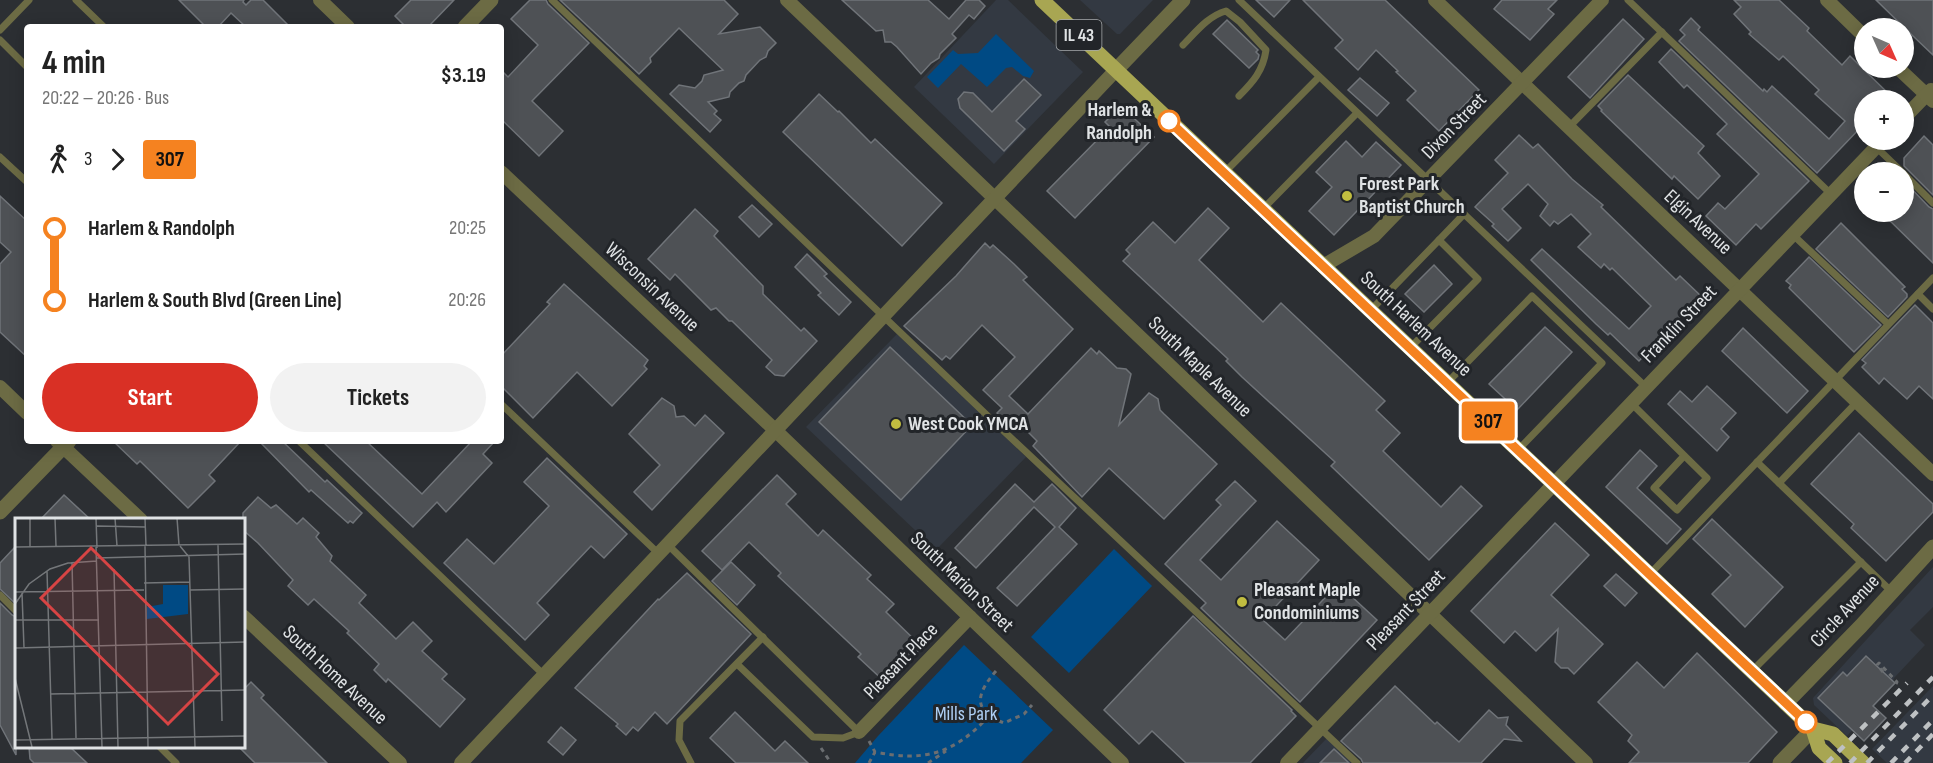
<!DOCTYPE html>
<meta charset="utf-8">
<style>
body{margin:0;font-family:"Sofia Sans Condensed",sans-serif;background:#f2f2f2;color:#222;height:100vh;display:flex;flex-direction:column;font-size:22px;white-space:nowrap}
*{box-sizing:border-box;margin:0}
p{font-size:20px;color:#767676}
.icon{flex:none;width:33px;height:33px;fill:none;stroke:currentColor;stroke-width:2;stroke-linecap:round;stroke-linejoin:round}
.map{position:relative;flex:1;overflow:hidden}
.details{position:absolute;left:24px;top:24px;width:480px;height:420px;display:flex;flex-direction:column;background:#fff;border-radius:6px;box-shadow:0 3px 15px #0003}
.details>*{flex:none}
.badge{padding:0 12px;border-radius:4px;font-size:21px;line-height:39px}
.needle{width:39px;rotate:135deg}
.controls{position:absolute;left:1854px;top:18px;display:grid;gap:12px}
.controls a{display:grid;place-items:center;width:60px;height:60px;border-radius:50%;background:#fff;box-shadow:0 3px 15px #0003;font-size:30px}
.map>.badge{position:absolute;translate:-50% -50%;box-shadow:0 0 0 3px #fff}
.legs{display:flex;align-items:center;gap:9px;height:66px;padding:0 18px;font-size:20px}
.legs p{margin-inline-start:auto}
.headline{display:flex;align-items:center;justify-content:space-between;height:102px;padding:0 18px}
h1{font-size:33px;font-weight:700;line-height:45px}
.primary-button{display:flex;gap:12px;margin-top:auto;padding:12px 18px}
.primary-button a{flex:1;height:69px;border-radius:36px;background:#d93025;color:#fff;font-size:24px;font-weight:700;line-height:69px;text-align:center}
.primary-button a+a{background:#f2f2f2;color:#222}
ul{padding:0 18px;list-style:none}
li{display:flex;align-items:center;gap:21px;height:72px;font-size:22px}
li i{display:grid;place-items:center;width:9px;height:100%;margin:0 8px;background:currentColor}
li i::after{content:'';width:15px;height:15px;margin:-8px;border:4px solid;border-radius:50%;background:#fff}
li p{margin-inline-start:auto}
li:first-child i{background:linear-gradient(#0000 50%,currentColor 0)}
li:last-child i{background:linear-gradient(currentColor 50%,#0000 0)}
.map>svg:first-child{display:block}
.built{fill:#333942}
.green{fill:#004a84}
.building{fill:#4e5155;stroke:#707479;stroke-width:1.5}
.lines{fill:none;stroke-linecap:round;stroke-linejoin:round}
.path{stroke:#6b6e71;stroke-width:3;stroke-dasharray:4.5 4.5;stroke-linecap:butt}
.service{stroke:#6c6b44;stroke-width:7}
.minor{stroke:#6c6b44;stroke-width:14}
.tertiary{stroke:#6c6b44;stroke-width:15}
.primary{stroke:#a8a652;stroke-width:15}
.rail{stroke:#bec1c3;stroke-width:4.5;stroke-dasharray:8 8;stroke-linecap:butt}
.line-1-casing{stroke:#fff;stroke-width:14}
.line-1{stroke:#f58220;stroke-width:9}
.stop-1-dot{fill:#fff;stroke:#f58220;stroke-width:3}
.poi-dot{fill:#c1bd40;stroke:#222529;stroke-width:2}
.labels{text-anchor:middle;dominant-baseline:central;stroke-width:6;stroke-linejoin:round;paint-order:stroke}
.shield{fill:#222529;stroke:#a7aaad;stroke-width:1.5}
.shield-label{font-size:18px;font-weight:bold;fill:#e0e3e5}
.stop-label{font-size:20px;font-weight:bold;fill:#e0e3e5;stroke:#222529;text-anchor:end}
.street-label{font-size:20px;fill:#e0e3e5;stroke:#222529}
.poi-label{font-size:20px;font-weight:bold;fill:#e0e3e5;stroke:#222529;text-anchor:start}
.park-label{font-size:20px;fill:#aecff4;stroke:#222529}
.inset-road{fill:none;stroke:#74777a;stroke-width:1.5}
.view{fill:#d84444;fill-opacity:0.15;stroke:#d84444;stroke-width:3}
.inset-edge{fill:none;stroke:#e0e3e5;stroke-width:3}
</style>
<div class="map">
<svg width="1933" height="763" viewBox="0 0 1933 763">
<rect width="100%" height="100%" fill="#2c2f33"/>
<g class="built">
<polygon points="996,0 1008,0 1083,72 994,164 914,87"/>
<polygon points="1080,0 1153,0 1120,34 1117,34"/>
<polygon points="897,334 1026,457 936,550 806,427"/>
<polygon points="1933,567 1933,607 1910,630 1925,645 1894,678 1893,681 1895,683 1847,736 1814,705 1813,698"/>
<polygon points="1933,686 1933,761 1931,763 1887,763 1872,749"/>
<polygon points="1329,736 1357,763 1303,763"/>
</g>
<g class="green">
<polygon points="996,34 1034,71 1030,78 1023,76 1012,67 1006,68 987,87 961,64 938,88 927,77 953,50 958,54 978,53"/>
<polygon points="1114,549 1152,586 1069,673 1031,637"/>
<polygon points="964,645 1053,730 1021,763 855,763 878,736"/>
</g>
<g class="building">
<polygon points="179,0 244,0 243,2 246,5 251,0 263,0 290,27 246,27 231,13 218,27 206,27"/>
<polygon points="411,0 454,0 428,27 406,27 395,16"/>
<polygon points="530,0 546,0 548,4 589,43 532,101 563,131 539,156 501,119 501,70 508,77 538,45 511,19"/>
<polygon points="560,0 724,0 738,14 719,34 760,27 776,43 768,51 766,57 760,60 746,75 744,81 739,83 730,92 729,97 708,102 717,111 714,114 721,120 710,132 670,94 679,85 695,88 702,81 704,75 723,70 679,28 650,58 651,62 639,74"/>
<polygon points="842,0 928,0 949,19 966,0 979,0 985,6 974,19 969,15 952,34 956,38 940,54 939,58 931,63 921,74 897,47 891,42 885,42 883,30 876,31"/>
<polygon points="1256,0 1290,0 1274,17"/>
<polygon points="1303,0 1385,0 1479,90 1439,131 1407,100 1416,91 1396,72 1398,71 1376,50 1358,70 1335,48 1343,40"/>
<polygon points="1502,0 1557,0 1548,9 1554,14 1530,40 1494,9"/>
<polygon points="1734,0 1779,0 1809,28 1807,31 1842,65 1850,56 1895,100 1864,100 1864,124 1817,173 1679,41 1685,35 1680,30 1691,18 1700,27 1698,30 1763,91 1764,89 1767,92 1772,86 1829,139 1845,121 1815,94 1819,90 1783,56 1779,60 1749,34 1751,32 1734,14 1741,7"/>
<polygon points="1876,0 1933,0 1933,55 1913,36"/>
<polygon points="1623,19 1644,39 1590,98 1568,77"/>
<polygon points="1227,20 1258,50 1256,52 1259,55 1258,59 1249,68 1213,34"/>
<polygon points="1671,49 1809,181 1761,229 1756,224 1736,245 1706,216 1718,203 1725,209 1759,174 1717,134 1727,124 1687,85 1684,88 1659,62"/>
<polygon points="1628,75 1704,146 1698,153 1720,176 1698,199 1674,176 1672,179 1601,111 1602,110 1598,106"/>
<polygon points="1360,78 1389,103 1377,116 1348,90"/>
<polygon points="1024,79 1041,95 1016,121 1025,129 1004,151 960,108 958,99 964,92 973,93 992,112"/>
<polygon points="819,94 838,112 839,111 871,143 875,139 942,203 902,246 783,132"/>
<polygon points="1121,106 1154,137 1075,218 1047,191 1110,127 1105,122"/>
<polygon points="1519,135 1533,148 1538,144 1572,179 1603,205 1601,207 1676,280 1680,276 1701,296 1639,361 1610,333 1608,335 1596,324 1531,260 1542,249 1629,329 1651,306 1612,268 1610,270 1604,264 1601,268 1578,247 1591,234 1571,214 1558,224 1554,221 1550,226 1540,216 1548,204 1528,184 1502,209 1521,228 1508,241 1492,226 1494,224 1475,207 1508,173 1495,160"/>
<polygon points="1924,136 1933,145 1933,195 1904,166 1904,158"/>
<polygon points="1346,141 1362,157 1376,142 1401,165 1334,235 1309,211 1332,187 1316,172"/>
<polygon points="1904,181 1929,207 1933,209 1933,263 1881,212 1904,212"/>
<polygon points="0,196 27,221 27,357 0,332 0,264 11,252 0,242"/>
<polygon points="752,205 772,224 759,237 739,217"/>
<polygon points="1208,208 1229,228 1199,260 1263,322 1281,303 1385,401 1376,410 1400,433 1383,451 1441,507 1461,486 1482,506 1429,560 1331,466 1335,462 1242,377 1226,361 1228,359 1123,261 1130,254 1126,250 1153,222 1175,243"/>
<polygon points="695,209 718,231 714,236 763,286 763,294 801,331 804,328 817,341 784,376 775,375 766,367 772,360 732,321 729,321 716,308 711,310 675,274 670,280 648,259"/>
<polygon points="1841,223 1905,287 1902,289 1907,294 1907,297 1888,317 1816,249"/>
<polygon points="985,243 990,248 993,245 1014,264 1027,277 1023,280 1073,329 1009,396 1028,414 1091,348 1097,354 1099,351 1117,368 1126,369 1131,374 1119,425 1149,393 1158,399 1160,410 1164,414 1217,464 1164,519 1109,468 1082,497 1033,446 1037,441 1017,421 1011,427 997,413 1002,408 983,390 1015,357 982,325 950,359 946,356 942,360 904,326 956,276"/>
<polygon points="807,254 827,274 824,276 851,302 839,315 818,295 821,293 795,267"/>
<polygon points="1809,257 1881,325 1854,352 1789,288 1791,285 1786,281"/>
<polygon points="1434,265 1452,284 1424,312 1405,294"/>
<polygon points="564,284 648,360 644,366 647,369 612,406 577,372 533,418 501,386 501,356 550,304 547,302"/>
<polygon points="1915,305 1933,323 1933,399 1919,386 1907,399 1884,378 1879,384 1862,367 1866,363 1862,360"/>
<polygon points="1545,327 1572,352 1517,410 1489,384"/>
<polygon points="1743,328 1808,391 1787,413 1722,351"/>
<polygon points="890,347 972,425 901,500 819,422"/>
<polygon points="1707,386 1736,413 1721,429 1729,437 1717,451 1668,404 1680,391 1692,402"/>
<polygon points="662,398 674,406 676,417 684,416 695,426 705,415 724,433 652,510 634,492 660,465 629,434"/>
<polygon points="1859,433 1933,504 1933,512 1886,561 1851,528 1854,524 1811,484"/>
<polygon points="113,441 241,441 209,475 215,481 188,508 140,461 137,464"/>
<polygon points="259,441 282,441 325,482 327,480 362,513 353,523 350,521 348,523 311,490 309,492"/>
<polygon points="322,441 366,441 422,494 472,441 495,441 483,454 492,463 446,512 437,502 413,527"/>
<polygon points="1640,450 1657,466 1637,488 1681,529 1667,544 1606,487"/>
<polygon points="547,458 627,534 604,558 591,546 537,603 549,615 525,640 444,563 467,539 494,564 549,506 524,482"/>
<polygon points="777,475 796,494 786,504 818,536 823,530 871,575 867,579 894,604 886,612 922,647 887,684 858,657 861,654 778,576 781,573 749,542 722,570 702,551"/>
<polygon points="1235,481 1256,501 1200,560 1221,580 1277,521 1319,560 1263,620 1285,640 1338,584 1377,620 1300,702 1201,608 1206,603 1165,564 1221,505 1216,500"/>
<polygon points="1015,484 1034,502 1052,484 1076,508 1059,527 1077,544 1017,606 997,588 1055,527 1034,507 976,568 955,548"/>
<polygon points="64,495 91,520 40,520"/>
<polygon points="258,497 271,508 276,505 297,524 303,518 319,533 316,537 332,556 330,561 366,595 359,603 396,639 413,622 432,641 422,651 447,674 442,679 465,699 440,727 388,679 386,682 374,670 379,664 347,633 349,631 314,599 308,605 288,586 293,580 258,543 243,530 243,513"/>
<polygon points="1712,519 1783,587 1745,627 1712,594 1731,575 1693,539"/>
<polygon points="1555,523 1589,555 1551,595 1603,644 1574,674 1568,668 1561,668 1555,662 1558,629 1536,651 1515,631 1504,643 1471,611"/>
<polygon points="16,546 16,604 0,589 0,563"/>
<polygon points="731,562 755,585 737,605 712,581"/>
<polygon points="687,573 751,634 667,724 655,712 638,731 633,727 626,735 616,726 618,724 575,688 658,599 659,600"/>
<polygon points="1616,574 1637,593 1625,606 1604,586"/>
<polygon points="0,603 12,615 16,617 16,755 0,725"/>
<polygon points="1193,616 1292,710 1291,711 1296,716 1250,763 1186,763 1152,731 1139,744 1104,710"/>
<polygon points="1697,653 1777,732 1748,763 1629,763 1639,752 1628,741 1632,735 1598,702 1637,662 1664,688"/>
<polygon points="1866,656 1895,683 1873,706 1886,718 1864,741 1818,698 1843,672 1847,676"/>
<polygon points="251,682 264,695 261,698 327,763 255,763 240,748 243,747 243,690"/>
<polygon points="1395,686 1435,724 1437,722 1459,742 1489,710 1498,718 1508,717 1506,725 1521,741 1504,739 1481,763 1363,763 1361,759 1341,741"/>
<polygon points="735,712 775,751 785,741 808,763 736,763 710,738"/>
<polygon points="561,727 576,740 563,755 548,742"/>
<polygon points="29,747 70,747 87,763 34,763 30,759"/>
<polygon points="1334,749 1349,763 1320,763"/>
</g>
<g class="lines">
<g class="path">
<path d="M996,671C976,694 972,711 1004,723L1024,714L1032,705"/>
<polyline points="1883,672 1877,665 1879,663 1897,682 1896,684"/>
<path d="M869,741L875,752C924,762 954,754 988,717"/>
<polyline points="821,748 831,763"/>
<polyline points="869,763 875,752"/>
<polyline points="928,763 946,751"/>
</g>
<g class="service">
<polyline points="76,0 104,27"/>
<polyline points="552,0 992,420 1357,763"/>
<polyline points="1239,0 1646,387"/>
<polyline points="1628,0 1831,194"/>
<polyline points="0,30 29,0"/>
<polyline points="0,40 27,67"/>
<path d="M1183,45C1196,32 1208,16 1226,11L1240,22L1266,50C1263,71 1253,82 1239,96"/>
<polyline points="1569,127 1662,32"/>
<polyline points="1876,147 1902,172"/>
<polyline points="0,157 27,182"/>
<polyline points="1224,173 1319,77"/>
<polyline points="1904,174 1933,203"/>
<polyline points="1263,209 1357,113"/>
<polyline points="1792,234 1888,324"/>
<polyline points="1439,240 1464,214"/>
<polyline points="1918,294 1933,309"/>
<polyline points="1371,310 1439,240 1478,279 1410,348"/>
<polyline points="1447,383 1532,296 1602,363 1519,449"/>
<polyline points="1857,402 1779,483 1892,592"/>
<polyline points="1631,403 1707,478 1677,510 1654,488 1684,456"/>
<polyline points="501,404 659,554"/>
<polyline points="299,441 544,675"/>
<polyline points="1757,462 1779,483"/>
<polyline points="667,544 859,732 843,738 813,737 737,664"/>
<polyline points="1650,574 1933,278"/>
<polyline points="0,595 16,611"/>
<polyline points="1753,670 1861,562"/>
<polyline points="159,746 176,763"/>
<polyline points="691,763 679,740 680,721 763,637"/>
</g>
<g class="minor">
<polyline points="320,0 348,27"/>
<polyline points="787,0 1586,763"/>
<polyline points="1435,0 1933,474"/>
<polyline points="1827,0 1864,36"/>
<polyline points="1898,68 1933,101"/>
<polyline points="1904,118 1931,90"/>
<polyline points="501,172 775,430 1122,763"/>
<polyline points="1323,266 1374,236 1602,0"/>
<polyline points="0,387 27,413"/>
<polyline points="57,441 141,520"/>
<polyline points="243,616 400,763"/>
<polyline points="859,732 970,617"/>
<polyline points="461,763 1116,70"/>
<polyline points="1287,763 1883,140"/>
</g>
<g class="tertiary">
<polyline points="465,27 491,0"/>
<polyline points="1116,70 1183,0"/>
<polyline points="0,512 69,441"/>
<polyline points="1786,703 1861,626 1933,547"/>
<polyline points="1780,763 1813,729"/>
</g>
<g class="primary">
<polyline points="1042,0 1813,729 1819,748 1835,763"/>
<polyline points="1813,729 1833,734 1863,763"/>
</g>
<g class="rail">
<polyline points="1827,763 1907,683"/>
<polyline points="1850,763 1933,677"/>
<polyline points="1867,763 1933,695"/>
<polyline points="1891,763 1933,720"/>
<polyline points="1905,763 1933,734"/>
</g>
</g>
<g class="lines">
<defs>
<polyline id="line-1" points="1169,121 1806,722"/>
</defs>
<use href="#line-1" class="line-1-casing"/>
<use href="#line-1" class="line-1"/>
</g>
<g class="stop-1-dot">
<circle cx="1169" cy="121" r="10"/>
<circle cx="1806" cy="722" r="10"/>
</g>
<g class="poi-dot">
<circle cx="1347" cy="196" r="6"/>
<circle cx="896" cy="424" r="6"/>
<circle cx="1242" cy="602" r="6"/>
</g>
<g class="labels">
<rect class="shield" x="1056.5" y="20" width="45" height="30" rx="4.5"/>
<g class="shield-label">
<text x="1079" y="35">IL 43</text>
</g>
<g class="stop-label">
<text x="1152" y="110">Harlem &amp;<tspan x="1152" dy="23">Randolph</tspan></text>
</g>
<g class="street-label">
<text transform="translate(1454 126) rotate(-46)">Dixon Street</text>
<text transform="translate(1698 222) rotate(43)">Elgin Avenue</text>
<text transform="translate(652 287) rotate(43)">Wisconsin Avenue</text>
<text transform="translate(1416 324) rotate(43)">South Harlem Avenue</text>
<text transform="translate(1679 324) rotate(-46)">Franklin Street</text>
<text transform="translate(1200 367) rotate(44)">South Maple Avenue</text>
<text transform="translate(962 582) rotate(44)">South Marion Street</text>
<text transform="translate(1406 610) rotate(-46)">Pleasant Street</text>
<text transform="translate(1845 611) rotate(-47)">Circle Avenue</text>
<text transform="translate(901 661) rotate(-46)">Pleasant Place</text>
<text transform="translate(335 675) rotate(43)">South Home Avenue</text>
</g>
<g class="poi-label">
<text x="1359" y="184">Forest Park<tspan x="1359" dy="23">Baptist Church</tspan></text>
<text x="908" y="424">West Cook YMCA</text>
<text x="1254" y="590">Pleasant Maple<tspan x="1254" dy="23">Condominiums</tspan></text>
</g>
<g class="park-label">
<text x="966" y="714">Mills Park</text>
</g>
</g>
<g transform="translate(15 518)">
<rect width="230" height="230" fill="#2c2f33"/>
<path d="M148,67H173V96L132,101V89L148,86Z" fill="#004a84"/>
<path class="inset-road" d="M15,0V29M40,0L41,28M81,0L82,30M100,0L102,28M130,0L131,28M162,0L164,27M82,8L130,9M130,27L133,229M203,27L207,203M165,28L174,39L180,229M0,29L230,26M81,29L87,229M82,40L230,36M57,44L61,220M99,51L103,229M32,53L37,221M129,65L175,64M175,72L230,71M0,74L129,72M7,75L9,130M0,86L14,66L35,51L53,45L82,43M0,102H84M0,130L230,124M0,160L17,229M35,176L230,172M0,222L230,218"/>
<path class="view" d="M76,30L203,156L153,206L26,80Z"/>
<rect width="230" height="230" class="inset-edge"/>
</g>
</svg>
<div class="controls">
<a><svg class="needle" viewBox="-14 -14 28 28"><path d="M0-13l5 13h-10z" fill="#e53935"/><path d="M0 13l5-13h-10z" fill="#767676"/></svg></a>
<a>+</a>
<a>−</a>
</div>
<b class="badge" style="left:1488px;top:421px;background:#f58220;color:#111">307</b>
<section class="details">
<div class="headline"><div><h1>4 min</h1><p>20:22 – 20:26 · Bus</p></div><b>$3.19</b></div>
<div class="legs"><svg class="icon" aria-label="walk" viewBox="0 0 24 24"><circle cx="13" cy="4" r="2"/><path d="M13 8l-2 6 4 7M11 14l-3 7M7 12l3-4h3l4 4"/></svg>3<svg class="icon" aria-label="forward" viewBox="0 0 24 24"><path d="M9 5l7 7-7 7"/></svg><b class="badge" style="background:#f58220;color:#111">307</b></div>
<ul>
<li><i style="color:#f58220"></i><b>Harlem &amp; Randolph</b><p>20:25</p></li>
<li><i style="color:#f58220"></i><b>Harlem &amp; South Blvd (Green Line)</b><p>20:26</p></li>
</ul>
<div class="primary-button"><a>Start</a><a>Tickets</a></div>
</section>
</div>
